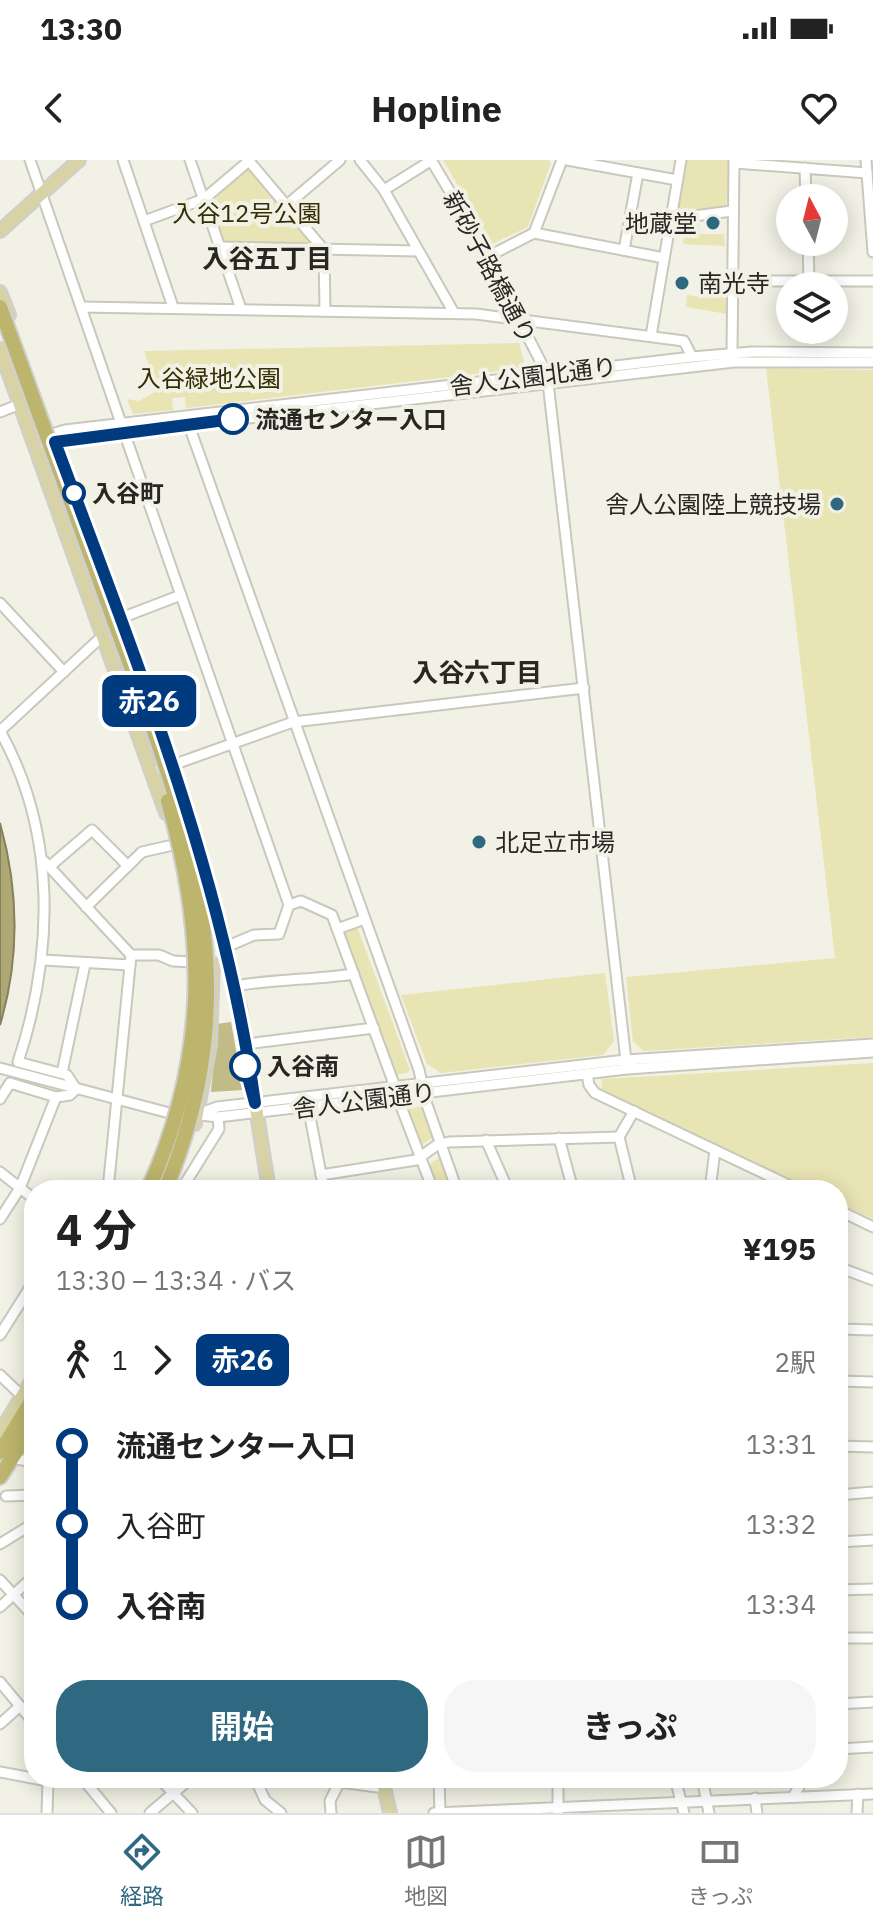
<!DOCTYPE html>
<html lang="ja">
<meta charset="utf-8">
<style>
body{margin:0;font-family:"IBM Plex Sans","Noto Sans JP",sans-serif;background:#f6f6f6;color:#222;height:100vh;display:flex;flex-direction:column;font-size:30px;white-space:nowrap}
*{box-sizing:border-box;margin:0}
p{font-size:26px;color:#767676}
.icon{flex:none;width:44px;height:44px;fill:none;stroke:currentColor;stroke-width:2;stroke-linecap:round;stroke-linejoin:round}
.map{position:relative;flex:1;overflow:hidden}
.drawer{position:absolute;left:24px;top:1020px;width:824px;height:608px;display:flex;flex-direction:column;background:#fff;border-radius:32px;box-shadow:0 4px 20px #0003}
.drawer>*{flex:none}
.badge{padding:0 16px;border-radius:12px;font-size:28px;line-height:52px}
.needle{width:52px;rotate:353deg}
.fabs{position:absolute;left:776px;top:24px;display:grid;gap:16px}
.fabs a{display:grid;place-items:center;width:72px;height:72px;border-radius:50%;background:#fff;box-shadow:0 4px 20px #0003;font-size:40px}
.map>.badge{position:absolute;translate:-50% -50%;box-shadow:0 0 0 4px #fff}
.legs{display:flex;align-items:center;gap:12px;height:88px;padding:0 32px;font-size:26px}
.legs p{margin-inline-start:auto}
.headline{display:flex;align-items:center;justify-content:space-between;height:136px;padding:0 32px}
h1{font-size:44px;font-weight:700;line-height:60px}
.primary-button{display:flex;gap:16px;margin-top:auto;padding:16px 32px}
.primary-button a{flex:1;height:92px;border-radius:32px;background:#2f6881;color:#fff;font-size:32px;font-weight:700;line-height:92px;text-align:center}
.primary-button a+a{background:#f6f6f6;color:#222}
ul{padding:0 32px;list-style:none}
li{display:flex;align-items:center;gap:28px;height:80px;font-size:30px}
li i{display:grid;place-items:center;width:12px;height:100%;margin:0 10px;background:currentColor}
li i::after{content:'';width:20px;height:20px;margin:-10px;border:6px solid;border-radius:50%;background:#fff}
li p{margin-inline-start:auto}
li:first-child i{background:linear-gradient(#0000 50%,currentColor 0)}
li:last-child i{background:linear-gradient(currentColor 50%,#0000 0)}
.status{display:flex;justify-content:space-between;align-items:center;height:56px;padding:0 40px;background:#fff;direction:ltr}
.status svg{height:22px;fill:currentColor}
header{display:flex;justify-content:space-between;align-items:center;height:104px;padding:0 32px;background:#fff;font-size:36px;font-weight:700}
.dock{display:flex;justify-content:space-around;align-items:center;height:112px;border-top:2px solid #e0e0e0;background:#fff;font-size:22px;color:#767676}
.dock a{display:grid;justify-items:center;gap:4px}
.dock .selected{color:#2f6881}
.map>svg:first-child{display:block}
.green{fill:#e9e4b3}
.forest{fill:#c1bb88}
.water{fill:#aea875;stroke:#86815c;stroke-width:2}
.lines{fill:none;stroke-linecap:round;stroke-linejoin:round}
.minor-casing{stroke:#c9c8bc;stroke-width:13}
.major-casing{stroke:#d0cfcf;stroke-width:16}
.highway-casing{stroke:#d0cfcf;stroke-width:18}
.minor{stroke:#fff;stroke-width:9}
.major{stroke:#d7d3a7;stroke-width:12}
.highway{stroke:#bdb56d;stroke-width:14}
.highway-bridge-casing{stroke:#d0cfcf;stroke-width:18;stroke-linecap:butt}
.highway-bridge{stroke:#bdb56d;stroke-width:14}
.line-1-casing{stroke:#fff;stroke-width:18}
.line-1{stroke:#003b80;stroke-width:12}
.poi-dot{fill:#2f6881;stroke:#f2f1e5;stroke-width:3}
.stop-1-dot{fill:#fff;stroke:#003b80;stroke-width:4}
.labels{text-anchor:middle;dominant-baseline:central;stroke-width:8;stroke-linejoin:round;paint-order:stroke}
.park-label{font-size:24px;fill:#332e04;stroke:#f2f1e5}
.poi-label{font-size:24px;fill:#282723;stroke:#f2f1e5;text-anchor:end}
.street-label{font-size:24px;fill:#282723;stroke:#f2f1e5}
.stop-label{font-size:24px;font-weight:bold;fill:#282723;stroke:#f2f1e5;text-anchor:start}
.neighbourhood-label{font-size:26px;font-weight:bold;fill:#282723;stroke:#f2f1e5}
</style>
<div class="status"><b>13:30</b><svg viewBox="0 0 49 12"><path d="M0 12V9h3v3zM5 12V6h3v6zM10 12V3h3v9zM15 12V0h3v12zM26 1h20v11H26zM47 4h2v5h-2z"/></svg></div>
<header><svg class="icon" aria-label="back" viewBox="0 0 24 24"><path d="M15 5l-7 7 7 7"/></svg>Hopline<svg class="icon" aria-label="heart" viewBox="0 0 24 24"><path d="M12 20l-8-8c-3-5 5-10 8-4 3-6 11-1 8 4z"/></svg></header>
<div class="map">
<svg width="873" height="1653" viewBox="0 0 873 1653">
<rect width="100%" height="100%" fill="#f2f1e5"/>
<g class="green">
<polygon points="443,0 548,0 551,3 528,67 492,84"/>
<polygon points="685,0 729,0 726,49 680,55 676,51"/>
<polygon points="247,9 252,9 314,80 312,86 225,84 222,81 209,44"/>
<polygon points="698,59 700,74 724,74 725,86 683,84 687,61"/>
<polygon points="702,128 725,131 727,154 686,147 687,135 701,137"/>
<polygon points="519,183 524,201 517,209 186,248 185,237 172,238 173,250 133,254 127,239 139,241 158,230 144,191"/>
<polygon points="766,208 873,210 873,877 644,891 633,882 626,817 835,798"/>
<polygon points="357,766 410,910 407,913 394,915 343,772"/>
<polygon points="605,813 614,881 603,895 441,913 427,904 401,835"/>
<polygon points="873,903 873,1059 838,1043 838,1030 811,1030 601,930 602,919"/>
<polygon points="423,946 434,977 420,986 406,949"/>
<polygon points="441,996 454,1030 437,1030 427,1006"/>
</g>
<polygon class="forest" points="231,862 243,930 211,932 217,864"/>
<path class="water" d="M0,663C19,731 20,798 0,865Z"/>
<g class="lines">
<defs>
<g id="minor">
<polyline points="30,0 121,263"/>
<polyline points="123,0 173,147"/>
<polyline points="190,0 241,149"/>
<polyline points="360,0 384,30 454,153"/>
<polyline points="431,0 474,72 547,214 627,909"/>
<polyline points="567,0 677,20"/>
<polyline points="866,0 873,92"/>
<polyline points="249,1 324,90 325,151"/>
<polyline points="734,3 867,13"/>
<polyline points="805,8 806,38"/>
<polyline points="384,30 432,0"/>
<polyline points="287,45 340,0"/>
<polyline points="671,59 732,51"/>
<polyline points="144,61 204,39 250,0"/>
<polyline points="534,73 664,98"/>
<polyline points="808,82 809,121"/>
<polyline points="220,87 418,91"/>
<polyline points="624,90 638,13"/>
<polyline points="487,97 534,73 562,0"/>
<polyline points="732,121 873,121"/>
<polyline points="81,147 476,154 684,181 692,197"/>
<polyline points="651,176 681,0"/>
<polyline points="732,193 734,0"/>
<polyline points="0,252 20,244"/>
<polyline points="187,260 419,910 426,942 457,1030"/>
<polyline points="124,272 289,745 279,774 254,775 226,787"/>
<polyline points="35,285 41,277 65,270 692,197 752,192 873,193"/>
<polyline points="35,285 45,286 68,279 734,202 873,202"/>
<polyline points="0,443 64,512"/>
<polyline points="121,458 181,435"/>
<path d="M0,571C57,673 54,793 18,902L67,915L76,929L70,935L56,937L10,923L0,939"/>
<polyline points="0,571 97,481 105,478"/>
<polyline points="153,612 293,562 584,528"/>
<polyline points="44,701 131,795 108,1030"/>
<polyline points="49,707 92,670 128,706"/>
<polyline points="289,745 301,741 332,755 395,927"/>
<polyline points="86,747 142,692 173,685"/>
<polyline points="337,769 362,760"/>
<polyline points="131,795 159,795 173,801 191,802"/>
<polyline points="43,800 130,805"/>
<path d="M235,826C275,819 314,820 354,814"/>
<polyline points="246,884 374,868"/>
<polyline points="0,908 177,955"/>
<polyline points="62,913 85,804"/>
<polyline points="587,914 589,925 595,933 799,1030"/>
<polyline points="397,936 433,1030"/>
<polyline points="308,946 324,1030"/>
<polyline points="201,953 217,947 626,900 873,884"/>
<polyline points="192,954 218,957 627,909 873,892"/>
<polyline points="559,978 573,1030"/>
<polyline points="486,980 508,1030"/>
<polyline points="0,1012 34,1039"/>
<polyline points="321,1015 416,1000 437,985 449,982 619,977"/>
<polyline points="181,1030 219,969 218,957"/>
<polyline points="632,1030 619,977 634,951"/>
<polyline points="710,1030 715,990"/>
<polyline points="838,1050 873,1067"/>
<polyline points="0,1059 20,1028 56,937"/>
<polyline points="838,1107 873,1120"/>
<polyline points="838,1169 873,1170"/>
<polyline points="0,1175 34,1121"/>
<polyline points="0,1215 22,1236"/>
<polyline points="838,1221 873,1222"/>
<polyline points="838,1286 873,1287"/>
<polyline points="16,1299 34,1302"/>
<polyline points="838,1335 873,1332"/>
<polyline points="6,1336 34,1335"/>
<polyline points="838,1382 873,1380"/>
<polyline points="0,1384 34,1363"/>
<polyline points="0,1420 34,1457"/>
<polyline points="838,1430 873,1429"/>
<polyline points="0,1447 34,1416"/>
<polyline points="838,1478 873,1478"/>
<polyline points="0,1522 34,1563"/>
<polyline points="838,1544 873,1542"/>
<polyline points="0,1564 20,1546"/>
<polyline points="838,1589 873,1587"/>
<polyline points="0,1612 48,1621 82,1619"/>
<polyline points="82,1618 111,1653"/>
<polyline points="159,1618 192,1653"/>
<polyline points="255,1618 265,1640 281,1653"/>
<polyline points="311,1618 377,1627 384,1624"/>
<polyline points="439,1618 440,1653"/>
<polyline points="558,1618 558,1653"/>
<polyline points="675,1618 684,1653"/>
<polyline points="702,1618 709,1653"/>
<polyline points="793,1637 804,1618"/>
<polyline points="755,1638 757,1653"/>
<polyline points="47,1653 48,1621"/>
<polyline points="150,1653 191,1618"/>
<polyline points="331,1653 330,1641 339,1623"/>
<polyline points="434,1653 873,1634"/>
<polyline points="857,1653 858,1634"/>
</g>
<g id="major">
<polyline points="0,71 79,0"/>
<polyline points="0,132 9,155"/>
<polyline points="0,189 166,653"/>
<polyline points="177,620 201,706 207,750"/>
<polyline points="210,736 240,847 269,1030"/>
<polyline points="195,964 210,885 213,804"/>
<polyline points="0,1272 34,1217"/>
<polyline points="382,1618 390,1653"/>
</g>
<g id="highway">
<polyline points="0,1292 34,1237"/>
<polyline points="0,1317 34,1263"/>
</g>
</defs>
<use href="#minor" class="minor-casing"/>
<use href="#major" class="major-casing"/>
<use href="#highway" class="highway-casing"/>
<use href="#minor" class="minor"/>
<use href="#major" class="major"/>
<use href="#highway" class="highway"/>
<defs>
<g id="highway-bridge">
<path d="M0,147C37,249 75,352 112,455C185,655 254,820 165,1030"/>
<path d="M148,1030C208,898 207,779 168,641"/>
</g>
</defs>
<use href="#highway-bridge" class="highway-bridge-casing"/>
<use href="#highway-bridge" class="highway-bridge"/>
</g>
<g class="lines">
<defs>
<path id="line-1" d="M233,259L55,282C135,498 223,714 255,943L245,906"/>
</defs>
<use href="#line-1" class="line-1-casing"/>
<use href="#line-1" class="line-1"/>
</g>
<g class="poi-dot">
<circle cx="713" cy="63" r="8"/>
<circle cx="682" cy="123" r="8"/>
<circle cx="837" cy="344" r="8"/>
<circle cx="479" cy="682" r="8"/>
</g>
<g class="stop-1-dot">
<circle cx="233" cy="259" r="14"/>
<circle cx="74" cy="333" r="10"/>
<circle cx="245" cy="906" r="14"/>
</g>
<g class="labels">
<g class="park-label">
<text x="247" y="53">入谷12号公園</text>
<text x="209" y="218">入谷緑地公園</text>
</g>
<g class="poi-label">
<text x="697" y="63">地蔵堂</text>
<text x="698" y="123" text-anchor="start">南光寺</text>
<text x="821" y="344">舎人公園陸上競技場</text>
<text x="495" y="682" text-anchor="start">北足立市場</text>
</g>
<g class="street-label">
<text transform="translate(490 107) rotate(62)">新砂子路橋通り</text>
<text transform="translate(533 216) rotate(-7)">舎人公園北通り</text>
<text transform="translate(364 940) rotate(-7)">舎人公園通り</text>
</g>
<g class="stop-label">
<text x="255" y="259">流通センター入口</text>
<text x="92" y="333">入谷町</text>
<text x="267" y="906">入谷南</text>
</g>
<g class="neighbourhood-label">
<text x="267" y="98">入谷五丁目</text>
<text x="477" y="512">入谷六丁目</text>
</g>
</g>
</svg>
<div class="fabs">
<a><svg class="needle" viewBox="-14 -14 28 28"><path d="M0-13l5 13h-10z" fill="#e53935"/><path d="M0 13l5-13h-10z" fill="#767676"/></svg></a>
<a><svg class="icon" aria-label="layers" viewBox="0 0 24 24"><path d="M12 4l9 5-9 5-9-5zM3 14l9 5 9-5"/></svg></a>
</div>
<b class="badge" style="left:149px;top:541px;background:#003b80;color:#fff">赤26</b>
<section class="drawer">
<div class="headline"><div><h1>4 分</h1><p>13:30 – 13:34 · バス</p></div><b>¥195</b></div>
<div class="legs"><svg class="icon" aria-label="walk" viewBox="0 0 24 24"><circle cx="13" cy="4" r="2"/><path d="M13 8l-2 6 4 7M11 14l-3 7M7 12l3-4h3l4 4"/></svg>1<svg class="icon" aria-label="forward" viewBox="0 0 24 24"><path d="M9 5l7 7-7 7"/></svg><b class="badge" style="background:#003b80;color:#fff">赤26</b><p>2駅</p></div>
<ul>
<li><i style="color:#003b80"></i><b>流通センター入口</b><p>13:31</p></li>
<li><i style="color:#003b80"></i><span>入谷町</span><p>13:32</p></li>
<li><i style="color:#003b80"></i><b>入谷南</b><p>13:34</p></li>
</ul>
<div class="primary-button"><a>開始</a><a>きっぷ</a></div>
</section>
</div>
<nav class="dock">
<a class="selected"><svg class="icon" aria-label="directions" viewBox="0 0 24 24"><path d="M12 3l9 9-9 9-9-9zM9 14v-3h6M13 9l2 2-2 2"/></svg>経路</a>
<a><svg class="icon" aria-label="map" viewBox="0 0 24 24"><path d="M3 6l6-2 6 2 6-2v14l-6 2-6-2-6 2zM9 4v14M15 6v14"/></svg>地図</a>
<a><svg class="icon" aria-label="tickets" viewBox="0 0 24 24"><path d="M3 7h18v10H3zM15 7v10"/></svg>きっぷ</a>
</nav>
